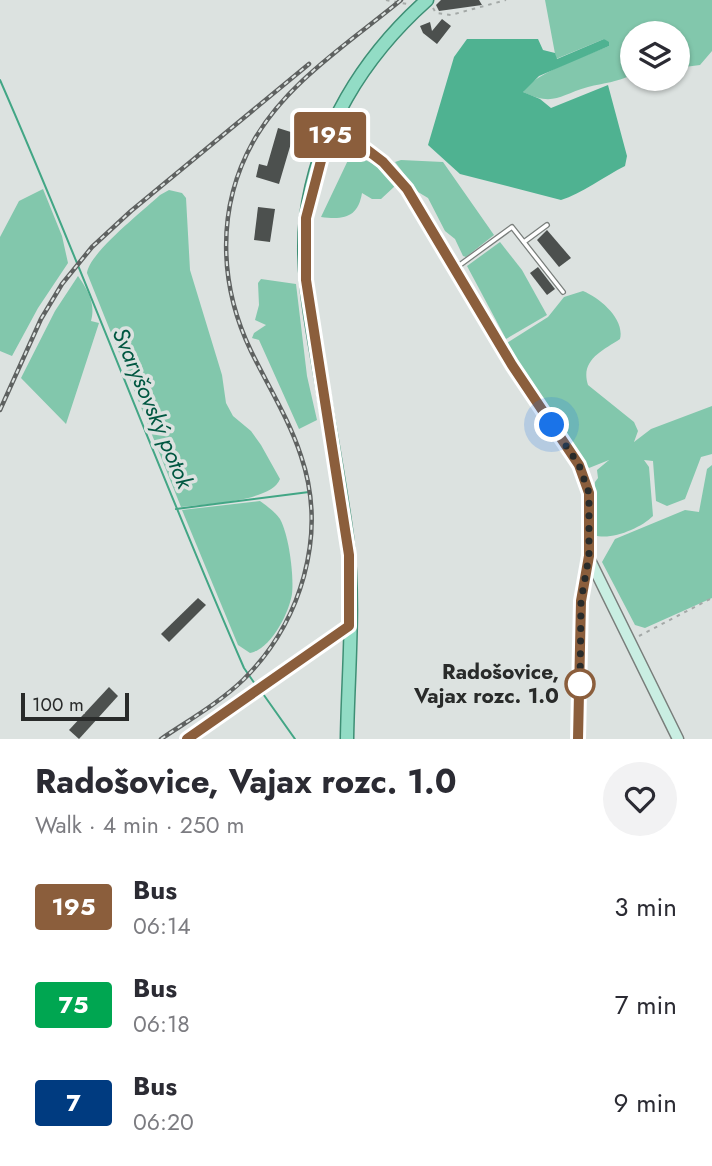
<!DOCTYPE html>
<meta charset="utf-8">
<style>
body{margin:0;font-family:Jost,sans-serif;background:#f2f2f3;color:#2b2b33;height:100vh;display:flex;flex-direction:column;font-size:26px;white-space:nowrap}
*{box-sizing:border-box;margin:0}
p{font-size:23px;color:#7c7c81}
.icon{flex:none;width:38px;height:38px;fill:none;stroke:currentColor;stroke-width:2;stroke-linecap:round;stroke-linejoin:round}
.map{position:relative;height:739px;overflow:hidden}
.sheet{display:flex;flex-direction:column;background:#fff;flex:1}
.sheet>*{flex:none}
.badge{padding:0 14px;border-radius:5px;font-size:24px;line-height:46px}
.tools{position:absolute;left:620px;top:21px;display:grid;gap:14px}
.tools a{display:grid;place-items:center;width:70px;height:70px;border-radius:50%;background:#fff;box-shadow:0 2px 5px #0004;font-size:35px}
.scale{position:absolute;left:21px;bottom:18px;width:108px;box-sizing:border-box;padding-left:7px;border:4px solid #292b2a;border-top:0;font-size:19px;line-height:24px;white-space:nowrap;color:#292b2a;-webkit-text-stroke:5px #dce2e0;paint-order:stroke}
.you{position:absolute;width:35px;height:35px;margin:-18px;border:5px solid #fff;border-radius:50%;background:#1a73e8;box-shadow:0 0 0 10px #1a73e833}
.map>.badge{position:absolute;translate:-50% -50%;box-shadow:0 0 0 4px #fff}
.round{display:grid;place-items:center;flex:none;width:74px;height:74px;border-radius:37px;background:#f2f2f3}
.headline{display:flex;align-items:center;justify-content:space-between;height:119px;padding:0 35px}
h1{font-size:33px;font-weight:700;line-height:52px}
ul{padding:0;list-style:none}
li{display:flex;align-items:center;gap:21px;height:98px;padding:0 35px}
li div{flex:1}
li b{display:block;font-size:26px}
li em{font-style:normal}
li .badge{min-width:77px;font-weight:700;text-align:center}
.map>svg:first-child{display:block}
.green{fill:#82c7ac}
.forest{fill:#4fb291}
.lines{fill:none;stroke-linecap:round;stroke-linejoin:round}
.stream{stroke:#42a685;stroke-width:2}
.building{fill:#4c504e}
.lane-casing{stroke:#797e7b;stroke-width:6}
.secondary-casing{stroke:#797e7b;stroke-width:13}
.primary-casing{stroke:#3e8f75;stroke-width:15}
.path{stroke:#a4a9a7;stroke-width:2;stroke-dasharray:3.5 5;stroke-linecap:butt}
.lane{stroke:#fff;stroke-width:3.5}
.secondary{stroke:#c9eee2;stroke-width:10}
.primary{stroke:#92dcc5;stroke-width:12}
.rail-casing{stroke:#5e6160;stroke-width:4.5}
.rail{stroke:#dce2e0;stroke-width:2;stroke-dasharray:5;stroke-linecap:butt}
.line-casing{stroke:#fff;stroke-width:16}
.line{stroke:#8b5e3c;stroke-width:10}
.walk{stroke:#292b2a;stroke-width:7;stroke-dasharray:0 12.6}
.stop-dot{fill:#fff;stroke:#8b5e3c;stroke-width:3.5}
.labels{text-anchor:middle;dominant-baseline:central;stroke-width:7;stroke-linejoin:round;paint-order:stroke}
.stop-label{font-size:21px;font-weight:bold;fill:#292b2a;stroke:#dce2e0;text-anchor:end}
.water-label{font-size:23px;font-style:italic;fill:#005741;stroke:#dce2e0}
</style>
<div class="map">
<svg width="712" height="739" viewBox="0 0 712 739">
<rect width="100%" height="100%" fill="#dce2e0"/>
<g class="green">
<path d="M545,0H712V51L700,65L677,68V33H632V75C617,82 604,83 588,87C559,95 554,107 523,92C532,74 588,55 609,46L604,39L556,59Z"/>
<path d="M350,156C368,157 385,171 395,186L381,199H372L362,193C358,217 345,220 321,217Z"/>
<polygon points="401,160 443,162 494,235 466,257 463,256 455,239 445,231 428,198 418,192 395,162"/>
<polygon points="43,189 62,236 68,263 38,308 12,356 0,351 0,237 19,201"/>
<path d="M169,190L182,193L186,198L190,270L222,375L226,403L233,416L251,431L261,445L280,479C272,502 202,504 181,507L87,273C89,253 143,211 160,195Z"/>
<polygon points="500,242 522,270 547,315 506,339 467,266"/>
<path d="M78,276C88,290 96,305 91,321L99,323L66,424L21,378L55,311Z"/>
<polygon points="261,279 296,284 307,376 317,420 299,429 259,340 252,338 254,333 266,325 255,320 259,305 258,283"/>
<path d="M583,291C600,298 625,319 620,339C602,351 580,360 588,385L634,422L638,431L634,442L651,429L712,406V454L701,457L685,499L667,506L656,501L653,461L644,460L649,467L653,516C641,528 611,541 594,535L595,482L598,478L597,470L609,460L589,468L585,464L538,397L507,343L548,317L564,297Z"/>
<polygon points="712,465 712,598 645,628 635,625 602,562 615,539 685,510 699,512 707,469"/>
<path d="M260,501C267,506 275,512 280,519C289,535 294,576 292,594C289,613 271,649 250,653L238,645L182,510Z"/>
</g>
<path class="forest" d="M467,39H538L543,50L555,53L557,59L604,39L609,42V46L539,76L523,92L540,99L551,108L608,85L627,156L625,166C605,176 581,194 561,200L460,174L428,145L454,57Z"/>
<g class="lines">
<g class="stream">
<path d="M0,80C85,274 159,473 244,668L255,684"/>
<polyline points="176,509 309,492"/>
<polyline points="261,691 295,739"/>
</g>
</g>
<g class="building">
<polygon points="441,0 479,0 482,5 439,11 436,5"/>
<polygon points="442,19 451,26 437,44 423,33 420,26 430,22 432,31"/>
<polygon points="278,128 294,133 279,184 256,177 259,164 267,166"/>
<polygon points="258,207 275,209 270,242 254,240"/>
<polygon points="547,230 571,258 559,267 537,240"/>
<polygon points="538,267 555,289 547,295 530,273"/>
<polygon points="198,598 206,605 169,642 161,634"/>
<polygon points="109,687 118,696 79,739 69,730"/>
</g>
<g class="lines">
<defs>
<g id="lane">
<polyline points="524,242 547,225"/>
<polyline points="457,267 512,227 563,292"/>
</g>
<g id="secondary">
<polyline points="328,134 362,146 383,162 407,189 512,365 579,465 589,493 588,556 581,601 578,739"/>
<polyline points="588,556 678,739"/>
<polyline points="187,739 349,626"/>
</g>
<path id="primary" d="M347,739C348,673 355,604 347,538C339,477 327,415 317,355C309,310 301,263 306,218C317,131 363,57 427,0"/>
</defs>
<use href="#lane" class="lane-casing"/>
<use href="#secondary" class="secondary-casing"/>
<use href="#primary" class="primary-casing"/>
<g class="path">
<polyline points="386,0 407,4"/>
<polyline points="433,8 436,13 451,15 506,0"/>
<polyline points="639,636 712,598"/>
</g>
<use href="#lane" class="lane"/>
<use href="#secondary" class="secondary"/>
<use href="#primary" class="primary"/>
<defs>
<g id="rail">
<polyline points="0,410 41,319 62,284 92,247 131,211 309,64"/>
<path d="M161,739C189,720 219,703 243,680C301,623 328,535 301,456C289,419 268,386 251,351C219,285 216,208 253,142C286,83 349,43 401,0"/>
</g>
</defs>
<use href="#rail" class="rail-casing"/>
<use href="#rail" class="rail"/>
</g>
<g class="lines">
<defs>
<polyline id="line" points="187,739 349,626 349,555 306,280 306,218 328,134 362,146 383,162 407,189 512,365 579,465 589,493 589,556 581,601 578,739"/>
</defs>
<use href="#line" class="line-casing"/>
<use href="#line" class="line"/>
<polyline class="walk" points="552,425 579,465 589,493 589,556 581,601 580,684"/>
</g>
<circle class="stop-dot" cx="580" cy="684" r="14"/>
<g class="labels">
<g class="stop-label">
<text x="559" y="672">Radošovice,<tspan x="559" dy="24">Vajax rozc. 1.0</tspan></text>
</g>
<g class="water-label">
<text transform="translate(153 408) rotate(67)">Svaryšovský potok</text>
</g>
</g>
</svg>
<div class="tools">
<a><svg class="icon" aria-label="layers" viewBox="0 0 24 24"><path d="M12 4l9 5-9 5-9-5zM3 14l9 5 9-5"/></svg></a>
</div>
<div class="scale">100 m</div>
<div class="you" style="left:552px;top:425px"></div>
<b class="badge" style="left:330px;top:135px;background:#8b5e3c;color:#fff">195</b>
</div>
<section class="sheet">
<div class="headline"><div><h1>Radošovice, Vajax rozc. 1.0</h1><p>Walk · 4 min · 250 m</p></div><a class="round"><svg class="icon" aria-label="heart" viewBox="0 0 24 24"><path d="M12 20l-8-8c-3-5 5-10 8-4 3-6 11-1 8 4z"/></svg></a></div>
<ul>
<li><span class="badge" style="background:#8b5e3c;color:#fff">195</span><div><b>Bus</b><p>06:14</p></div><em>3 min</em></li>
<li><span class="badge" style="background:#00a651;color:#fff">75</span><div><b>Bus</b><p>06:18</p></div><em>7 min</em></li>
<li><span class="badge" style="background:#003b80;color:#fff">7</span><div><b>Bus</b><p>06:20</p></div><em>9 min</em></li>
</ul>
</section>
